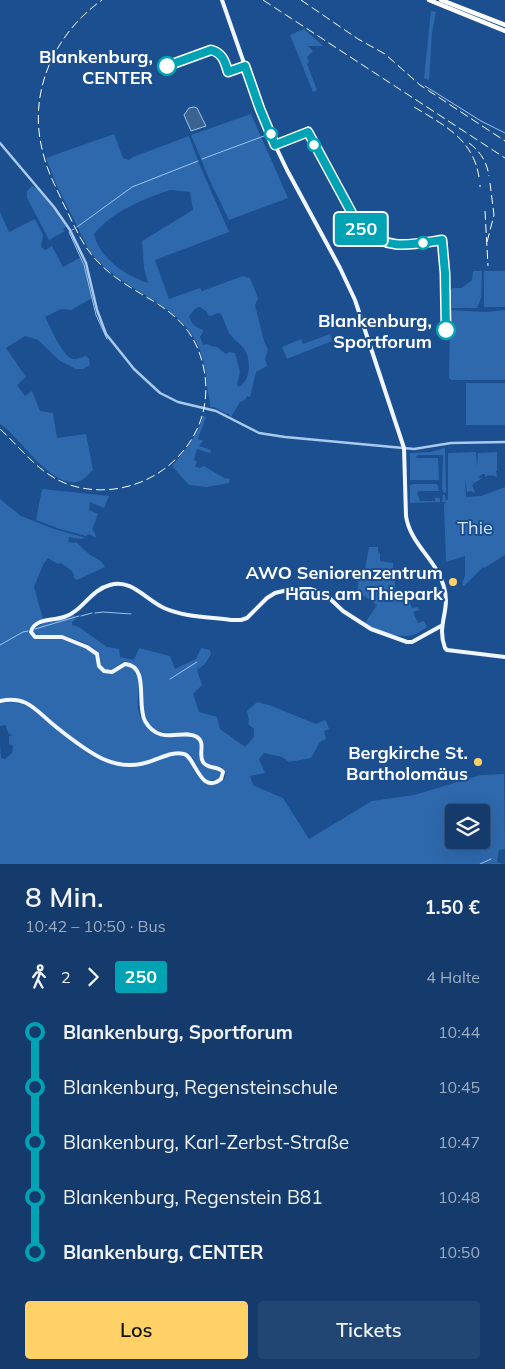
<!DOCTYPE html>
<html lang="de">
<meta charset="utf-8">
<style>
body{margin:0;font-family:Mulish,sans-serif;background:#214673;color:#f1f3f6;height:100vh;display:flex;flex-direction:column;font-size:19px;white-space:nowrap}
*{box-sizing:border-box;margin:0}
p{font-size:16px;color:#9dadc1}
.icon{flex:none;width:28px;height:28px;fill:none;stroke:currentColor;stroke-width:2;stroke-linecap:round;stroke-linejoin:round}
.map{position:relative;height:864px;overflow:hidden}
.side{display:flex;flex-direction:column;background:#143b6b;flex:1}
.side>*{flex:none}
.badge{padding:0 10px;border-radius:4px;font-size:18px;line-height:32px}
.buttons{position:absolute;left:445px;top:804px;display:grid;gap:10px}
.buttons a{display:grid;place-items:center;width:45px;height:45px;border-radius:5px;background:#143b6b;box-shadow:0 5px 20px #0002,0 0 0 1px #33557e;font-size:25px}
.map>.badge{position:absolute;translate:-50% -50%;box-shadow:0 0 0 2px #fff}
.legs{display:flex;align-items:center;gap:8px;height:55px;padding:0 25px;font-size:16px}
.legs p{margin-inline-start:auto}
.summary{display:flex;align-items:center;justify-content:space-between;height:85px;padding:0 25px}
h1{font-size:28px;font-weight:600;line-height:38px}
.action{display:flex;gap:10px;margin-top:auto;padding:10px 25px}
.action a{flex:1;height:58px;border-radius:5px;background:#ffd166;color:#111;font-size:20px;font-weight:600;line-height:58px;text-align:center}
.action a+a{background:#214673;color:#f1f3f6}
ul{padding:0 25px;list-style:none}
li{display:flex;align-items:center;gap:18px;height:55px;font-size:19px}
li i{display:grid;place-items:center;width:8px;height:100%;margin:0 6px;background:currentColor}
li i::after{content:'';width:12px;height:12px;margin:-6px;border:4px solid;border-radius:50%;background:#143b6b}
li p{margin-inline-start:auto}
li:first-child i{background:linear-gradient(#0000 50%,currentColor 0)}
li:last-child i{background:linear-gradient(currentColor 50%,#0000 0)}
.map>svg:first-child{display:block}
.green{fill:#2e69ad;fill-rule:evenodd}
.water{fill:#3c6290;stroke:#9cc4f0}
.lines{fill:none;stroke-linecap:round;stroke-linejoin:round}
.stream{stroke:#9cc4f0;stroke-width:1}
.minor{stroke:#a9c9ee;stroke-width:2.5}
.major{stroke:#f0f6ff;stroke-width:4}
.highway{stroke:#fff;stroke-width:4.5}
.rail{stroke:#fff;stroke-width:1;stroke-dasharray:9 4;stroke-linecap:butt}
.line-1-casing{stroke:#fff;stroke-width:11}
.line-1{stroke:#00a3b4;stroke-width:8}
.stop-1-dot{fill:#fff;stroke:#00a3b4;stroke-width:2.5}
.poi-dot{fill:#ffd166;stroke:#1b4f8f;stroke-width:2}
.labels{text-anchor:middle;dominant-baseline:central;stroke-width:4;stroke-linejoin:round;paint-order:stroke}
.stop-label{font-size:18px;font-weight:bold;fill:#fff;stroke:#1b4f8f;text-anchor:end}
.park-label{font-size:18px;fill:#cfe3fa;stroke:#1b4f8f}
.poi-label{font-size:18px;font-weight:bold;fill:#fff;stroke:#1b4f8f;text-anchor:end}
</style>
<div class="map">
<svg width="505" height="864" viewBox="0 0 505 864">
<rect width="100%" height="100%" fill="#1b4f8f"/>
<g class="green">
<polygon points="431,11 436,12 432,32 429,80 424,78"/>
<polygon points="304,29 323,46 308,46 313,51 307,57 309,62 307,64 317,90 313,92 290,35"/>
<polygon points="251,114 288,198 229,220 210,181 191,135"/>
<path d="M114,134L123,158L129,160L133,157L189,136L200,166L229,232L155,260L169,299L200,288L202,291L243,276L250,278L258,298L255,305L264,341L268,350L265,359L267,366L256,372L250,397L247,396L245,400L240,402L231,417L228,413L227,414L214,407H210C211,399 207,393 207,385C203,301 132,303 90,252L57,186L46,158ZM170,190L190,192L193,210L142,241L144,268L148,283C126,276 99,258 94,234C112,212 143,199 170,190ZM200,307L207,312L208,315L211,316L218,313L221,314C224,320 226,327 229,333C233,339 241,344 245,350C251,361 251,380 239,387L237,385L240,372L235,353L229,352L226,354L217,347L211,346L207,344L203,345L200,337L203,332L202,329C195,328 191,323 189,316L196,308Z"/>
<path d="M32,186C45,191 58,215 66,226L63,229L65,231L49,240L27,198V191Z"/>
<path d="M0,212L9,232L35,219L43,235L41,247L46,250L52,246L63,267L81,257L87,273L92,298L71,310L61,309L45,317C50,326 63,359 74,359C78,359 82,357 86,356L89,359L90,365L83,369H76L60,361L38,340L25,336L6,348L26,377L17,385L25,396L32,391L40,411L53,413L57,438L86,434L93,470C89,474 83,481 77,482C49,486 21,438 0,424Z"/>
<polygon points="473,271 482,271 481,298 477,308 448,308 448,291 451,290 452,288 462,288 472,280"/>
<rect x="484" y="271" width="21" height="36"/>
<polygon points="448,310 486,312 505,310 505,380 452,380 449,378 450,321 448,321"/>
<polygon points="330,334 332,341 287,359 282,347 301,339 303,344"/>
<rect x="466" y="383" width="39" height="42"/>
<path d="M203,416L206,417L198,439L203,441L199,446L211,450L210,453L197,449L194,460L197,461L195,467L200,468L204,466L224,478L230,479L229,483L207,487L189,485L172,466C186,450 196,437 203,416Z"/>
<polygon points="445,448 446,493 443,492 442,488 443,455 418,455 415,458 438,458 439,480 410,480 410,453 430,452"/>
<polygon points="476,452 477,467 478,453 497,452 497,471 496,471 497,477 491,475 491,476 488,475 485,477 485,474 482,474 478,478 482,478 475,483 473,482 474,484 472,485 475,492 473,493 472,491 467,492 465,477 466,497 481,496 505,487 505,555 484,568 483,567 464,586 462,585 465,575 465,556 446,562 444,505 446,502 442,502 443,494 445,495 446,501 448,499 448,453"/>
<polygon points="413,484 437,484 439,491 419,491 417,493 420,501 435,501 435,498 440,498 440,502 410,503 410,485"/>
<polygon points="42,489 109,496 104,508 90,502 89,510 98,514 92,530 95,533 96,538 89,534 86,536 60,529 36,520"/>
<path d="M0,499L21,516L54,529L86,538L81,539L69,537L68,542L74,543L76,542C81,546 87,553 92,556C99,560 101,560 105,567L77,580L73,577L74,575L72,571L61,563L58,564L48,558L43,565L34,587L43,619L54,618L34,623L29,630L31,636C39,643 49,636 59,638C68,639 81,645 89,649C99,655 95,666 103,673H113L125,666C148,669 134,699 139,713C144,729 160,738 176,737C181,737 190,735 195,738C204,744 195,759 204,766C209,769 214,770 219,771L220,775L218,779C195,786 200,757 186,752C172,748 158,759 145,762C132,764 119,763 107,759C90,752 67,734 53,722C35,706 27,694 0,699Z"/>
<path d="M369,547H378V551L380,554V561L393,563L396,594L405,591L412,608L418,607L419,610L413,612L418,623L424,621L427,627C423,629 418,634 413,635C398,639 378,631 365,623L377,605L357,591L360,574L365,570Z"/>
<path d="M74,614L75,620L72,622V625L79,627L107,647L119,649L120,657L134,660L139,648L170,656L175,669L196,659L201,648L210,650L211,654L205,664L197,670L202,685L193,694L199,712L217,717L220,729L245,747L254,737V729L248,724L249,720L247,711L257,702L269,705L316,724L325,720L327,723L329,729L324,731L326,739L320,742L311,758L289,762L282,757L264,753L259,759L265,773L250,776L253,785L283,798L309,839L372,801L414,795L481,775L504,774L505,849L499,850L497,862L504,864H0V745L1,758L5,759L12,753L13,746L9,744V736L13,735L9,734L5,725L0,726V703C43,695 67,747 102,761C116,766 133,768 147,764C158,762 173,752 184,756C193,760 193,774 201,780C212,787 234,782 222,767L209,765L204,760L203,742L199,736C186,729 171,737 157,730C137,720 146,699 142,681C141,674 138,669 133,664L124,661L112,669H104C100,665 102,660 99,654C95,645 77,640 68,637C57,633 40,640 33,632C36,621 64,620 74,614ZM454,812H481V840H454Z"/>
</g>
<polygon class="water" points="194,107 197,108 206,126 191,131 184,115 189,108"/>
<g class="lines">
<g class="stream">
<polyline points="425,86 481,121 505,133"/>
<polyline points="202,159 264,136"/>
<polyline points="77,227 132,187 198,161"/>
<polyline points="72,230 74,229"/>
<polyline points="69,232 84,265 96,315 107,339"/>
<polyline points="95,613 103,612 131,614"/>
<polyline points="81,616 92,613"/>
<polyline points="35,629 79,616"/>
<polyline points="0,645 23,632 28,631"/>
<polyline points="170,679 197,662"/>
<polyline points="480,864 491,859"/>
</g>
<polyline class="minor" points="0,143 54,207 70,230 86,263 97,310 106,334 134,369 160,393 178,402 216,411 259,433 285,437 414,449 451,443 505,442"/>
<g class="major">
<path d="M222,0L260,109L275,145L287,170L340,268L355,300L404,448L406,516C410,544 437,560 444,587C451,611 436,624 445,648L447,650L505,657"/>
<path d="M0,701C28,695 36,711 55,726C70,738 86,751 103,759C119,766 137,767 154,760C163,757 174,751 184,754C195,756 200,796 221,779L223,772C218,765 208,770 203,762C198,754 206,743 197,737C184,728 160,747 145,721C136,705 150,666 125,664L112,672L104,671L99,666L97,654L87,647L62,637H35L31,632C34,618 53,621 64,617C83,611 90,590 110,585C131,578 146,600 164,608C184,617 209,617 231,620H241L247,618L267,598L275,593L292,589H310L325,594L343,611L371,629L407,642H412L441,626"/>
</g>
<g class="highway">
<polyline points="429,0 505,31"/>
<polyline points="441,0 505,25"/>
</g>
<g class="rail">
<polyline points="263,0 505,158"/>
<polyline points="301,0 358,39 385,54 420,85 505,141"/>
<path d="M414,107C444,125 473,139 479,177"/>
<path d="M469,143C480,151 487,162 489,176"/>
<polyline points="480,185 480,187"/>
<polyline points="485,211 488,266"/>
<polyline points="487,242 494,215 490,183"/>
<path d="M0,429C22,449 38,473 67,484C142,510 222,445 203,365C188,303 138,302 100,264C82,247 74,224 63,203C56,187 47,171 43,153C27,94 53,35 102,0"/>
</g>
</g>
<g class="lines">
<defs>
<path id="line-1" d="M167,66L211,50C223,53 225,62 228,72L245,66L260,109L275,145L308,132L360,228C388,251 409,245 442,240L445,273L446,330"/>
</defs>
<use href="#line-1" class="line-1-casing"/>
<use href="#line-1" class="line-1"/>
</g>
<g class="stop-1-dot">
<circle cx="167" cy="66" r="9"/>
<circle cx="271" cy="134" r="6"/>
<circle cx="314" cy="145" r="6"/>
<circle cx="423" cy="243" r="6"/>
<circle cx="446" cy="330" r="9"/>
</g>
<g class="poi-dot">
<circle cx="453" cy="582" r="5"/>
<circle cx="478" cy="762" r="5"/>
</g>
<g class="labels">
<g class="stop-label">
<text x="153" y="56">Blankenburg,<tspan x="153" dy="21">CENTER</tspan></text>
<text x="432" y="320">Blankenburg,<tspan x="432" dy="21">Sportforum</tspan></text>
</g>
<g class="park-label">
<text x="475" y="527">Thie</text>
</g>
<g class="poi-label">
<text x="443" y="572">AWO Seniorenzentrum<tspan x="443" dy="21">Haus am Thiepark</tspan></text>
<text x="468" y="752">Bergkirche St.<tspan x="468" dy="21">Bartholomäus</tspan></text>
</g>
</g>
</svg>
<div class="buttons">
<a><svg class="icon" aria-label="layers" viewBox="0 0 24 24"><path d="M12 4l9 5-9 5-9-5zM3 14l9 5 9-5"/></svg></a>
</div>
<b class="badge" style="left:361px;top:229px;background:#00a3b4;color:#fff">250</b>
</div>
<section class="side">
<div class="summary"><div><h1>8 Min.</h1><p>10:42 – 10:50 · Bus</p></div><b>1.50 €</b></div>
<div class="legs"><svg class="icon" aria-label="walk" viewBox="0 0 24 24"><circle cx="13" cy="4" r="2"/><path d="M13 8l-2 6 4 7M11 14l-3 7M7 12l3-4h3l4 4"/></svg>2<svg class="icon" aria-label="forward" viewBox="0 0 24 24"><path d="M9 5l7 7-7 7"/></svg><b class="badge" style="background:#00a3b4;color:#fff">250</b><p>4 Halte</p></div>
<ul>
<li><i style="color:#00a3b4"></i><b>Blankenburg, Sportforum</b><p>10:44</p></li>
<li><i style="color:#00a3b4"></i><span>Blankenburg, Regensteinschule</span><p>10:45</p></li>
<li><i style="color:#00a3b4"></i><span>Blankenburg, Karl-Zerbst-Straße</span><p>10:47</p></li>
<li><i style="color:#00a3b4"></i><span>Blankenburg, Regenstein B81</span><p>10:48</p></li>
<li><i style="color:#00a3b4"></i><b>Blankenburg, CENTER</b><p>10:50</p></li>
</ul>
<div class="action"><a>Los</a><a>Tickets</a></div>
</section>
